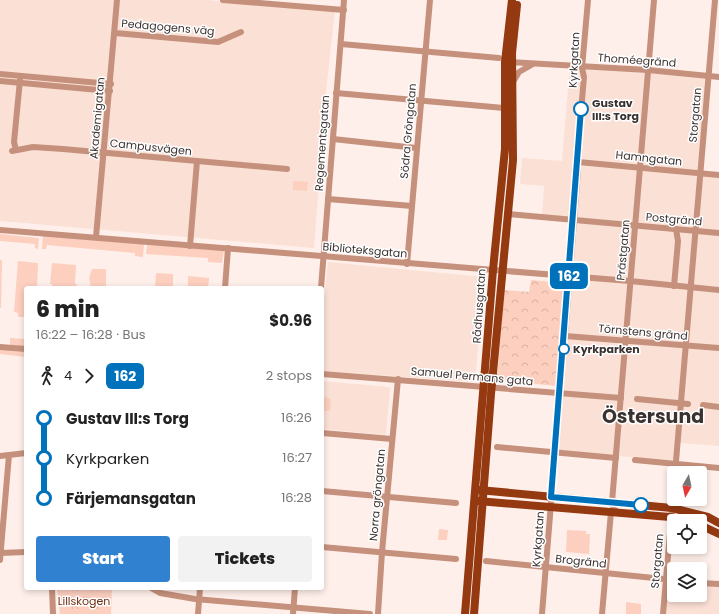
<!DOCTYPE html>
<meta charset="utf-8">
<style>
body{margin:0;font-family:Poppins,sans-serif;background:#f2f2f2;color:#222;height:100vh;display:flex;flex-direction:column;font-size:15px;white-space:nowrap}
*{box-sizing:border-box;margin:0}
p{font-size:13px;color:#767676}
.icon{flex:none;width:22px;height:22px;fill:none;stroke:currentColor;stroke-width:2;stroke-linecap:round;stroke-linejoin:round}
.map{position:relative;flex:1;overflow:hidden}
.sheet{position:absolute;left:24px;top:286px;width:300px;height:304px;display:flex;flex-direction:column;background:#fff;border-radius:4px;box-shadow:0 2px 6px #0003}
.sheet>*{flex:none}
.badge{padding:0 8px;border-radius:6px;font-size:14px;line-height:26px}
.needle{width:26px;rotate:189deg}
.buttons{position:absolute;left:667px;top:466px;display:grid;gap:8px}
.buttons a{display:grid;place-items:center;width:40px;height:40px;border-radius:4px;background:#fff;box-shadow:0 2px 6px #0003;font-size:20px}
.map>.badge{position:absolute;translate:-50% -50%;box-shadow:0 0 0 2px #fff}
.legs{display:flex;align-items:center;gap:6px;height:44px;padding:0 12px;font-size:13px}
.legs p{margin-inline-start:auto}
.headline{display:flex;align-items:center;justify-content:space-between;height:68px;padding:0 12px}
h1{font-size:22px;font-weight:800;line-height:30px}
.button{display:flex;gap:8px;margin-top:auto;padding:8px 12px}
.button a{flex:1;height:46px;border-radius:4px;background:#3082d1;color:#fff;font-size:16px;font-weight:800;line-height:46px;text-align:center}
.button a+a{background:#f2f2f2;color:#222}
ul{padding:0 12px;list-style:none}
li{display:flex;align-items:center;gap:14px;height:40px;font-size:15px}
li i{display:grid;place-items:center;width:6px;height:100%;margin:0 5px;background:currentColor}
li i::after{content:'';width:10px;height:10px;margin:-5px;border:3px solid;border-radius:50%;background:#fff}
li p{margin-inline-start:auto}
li:first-child i{background:linear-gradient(#0000 50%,currentColor 0)}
li:last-child i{background:linear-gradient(currentColor 50%,#0000 0)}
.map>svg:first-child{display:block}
.built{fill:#fbe0d6}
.grass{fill:#fccfbf}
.park{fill:url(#park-crowns)}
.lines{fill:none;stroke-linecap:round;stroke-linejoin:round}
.minor{stroke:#c5917d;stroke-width:6}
.major{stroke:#953911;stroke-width:8}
.line-1-casing{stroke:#fff;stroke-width:9}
.line-1{stroke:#0072bc;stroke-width:6}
.stop-1-dot{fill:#fff;stroke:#0072bc;stroke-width:2}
.labels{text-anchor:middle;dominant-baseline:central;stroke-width:3;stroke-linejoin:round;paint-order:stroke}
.street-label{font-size:11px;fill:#3a3230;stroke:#fff}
.stop-label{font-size:11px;font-weight:bold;fill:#3a3230;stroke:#fff;text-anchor:start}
.park-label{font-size:11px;fill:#6d2c11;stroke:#fff}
.town-label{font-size:19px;font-weight:bold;fill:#3a3230;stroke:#fff}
</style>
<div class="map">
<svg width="719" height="614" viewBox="0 0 719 614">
<defs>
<pattern id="park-crowns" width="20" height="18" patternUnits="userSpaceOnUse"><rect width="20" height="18" fill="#fccfbf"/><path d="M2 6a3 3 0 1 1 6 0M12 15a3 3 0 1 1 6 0" fill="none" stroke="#d9b2a4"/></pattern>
</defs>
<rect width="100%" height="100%" fill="#ffefea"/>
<g class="built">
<polygon points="0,0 207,0 335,11 326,92 314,248 0,221"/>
<polygon points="570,65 707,77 699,173 719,175 719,446 680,443 678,461 557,451 577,219 542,216 544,186 520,184 522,158 562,161"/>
<polygon points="328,262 484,277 475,382 322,371 322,320"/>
<polygon points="322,381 389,387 390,389 386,435 322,429"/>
<polygon points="668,580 674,581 674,595 700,595 700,584 719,585 719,614 665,614"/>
</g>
<g class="grass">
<polygon points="293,181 308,182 307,191 293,190"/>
<polygon points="0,234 39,238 38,249 35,248 35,244 0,241"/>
<polygon points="43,234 144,244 143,257 135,256 135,253 47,245 46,249 42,249"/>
<polygon points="147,245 224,250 222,263 208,262 208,258 146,254"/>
<polygon points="0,260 2,260 1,308 0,308"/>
<polygon points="18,261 38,263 37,288 26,288 26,317 18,317 18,313 14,312"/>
<polygon points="52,263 76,265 75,284 77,284 76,288 52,288 52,284 50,284"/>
<polygon points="92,269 106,269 106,288 91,288 89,278"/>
<polygon points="156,273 173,274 173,288 155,288"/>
<polygon points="188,276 209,278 208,288 188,288"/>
<polygon points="10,338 26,339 26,347 10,346"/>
<polygon points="0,349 26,351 26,357 0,354"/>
<polygon points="324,397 329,398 331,400 330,410 328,411 322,411 322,399"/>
<polygon points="567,530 586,531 586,534 590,534 589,554 566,552"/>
<polygon points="626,602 641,604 641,614 626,614"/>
</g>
<g class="park">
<polygon points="531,280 564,283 556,386 497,380 504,290 529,292"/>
<polygon points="439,529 448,530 447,540 438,540"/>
<polygon points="57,588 112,588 111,614 60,614"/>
</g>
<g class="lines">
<g class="minor">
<polyline points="223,0 344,10"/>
<polyline points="588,0 582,68 584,77 577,158 578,170 565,336 719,348"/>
<polyline points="115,33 218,42 241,32"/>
<polyline points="341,44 499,58"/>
<polyline points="509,62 648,70 719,77"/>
<polyline points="0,74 111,84"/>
<polyline points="0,81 110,91"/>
<polyline points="513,82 519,72 533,64"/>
<polyline points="336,93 504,108"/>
<polyline points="333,139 416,148"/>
<polyline points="16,150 14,142 20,80"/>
<polyline points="12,151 33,147 63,149 287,169"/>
<polyline points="578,162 719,175"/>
<polyline points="328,199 412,206"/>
<polyline points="508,214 719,233"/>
<polyline points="0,230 630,281 719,290"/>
<polyline points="96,237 117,0"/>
<polyline points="190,246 197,161"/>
<polyline points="407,264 430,0"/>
<polyline points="674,286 678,241 676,229"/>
<polyline points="225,288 228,248"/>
<polyline points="321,288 344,0"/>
<polyline points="0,347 26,349"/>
<polyline points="322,374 621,398"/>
<polyline points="637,399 688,404"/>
<polyline points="703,405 719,407"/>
<polyline points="322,433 392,439"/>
<polyline points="497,447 616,458"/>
<polyline points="0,456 26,453"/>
<polyline points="635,460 719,468"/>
<polyline points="675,473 715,0"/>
<polyline points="322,491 456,503"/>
<polyline points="619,513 614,509 612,502 654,0"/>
<polyline points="322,547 456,559"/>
<polyline points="0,553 26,552"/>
<polyline points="0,560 9,455"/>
<polyline points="486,561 674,580"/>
<polyline points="700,583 719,584"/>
<polyline points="52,588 53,614"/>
<polyline points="151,588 160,593 195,599 370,614"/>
<polyline points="198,614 200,588"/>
<polyline points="293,614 295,588"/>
<polyline points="378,614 382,552 398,379"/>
<polyline points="542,614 560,393"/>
<polyline points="602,614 611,512"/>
<polyline points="663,614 674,486"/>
</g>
<g class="major">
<polyline points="479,490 672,508 708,517 719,523"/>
<polyline points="478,501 670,517 686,521"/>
<polyline points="700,525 719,534"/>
<polyline points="465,614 493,270 505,149 505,62 512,0"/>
<polyline points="474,614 491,394 513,160 512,53 517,5"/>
</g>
</g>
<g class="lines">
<defs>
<polyline id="line-1" points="581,109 551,497 641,505"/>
</defs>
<use href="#line-1" class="line-1-casing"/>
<use href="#line-1" class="line-1"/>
</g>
<g class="stop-1-dot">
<circle cx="581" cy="109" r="7"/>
<circle cx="564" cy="349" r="5"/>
<circle cx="641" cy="505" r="7"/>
</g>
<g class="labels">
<g class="street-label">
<text transform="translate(168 27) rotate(5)">Pedagogens väg</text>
<text transform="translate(574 60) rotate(-87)">Kyrkgatan</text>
<text transform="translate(637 60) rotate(4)">Thoméegränd</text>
<text transform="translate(695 115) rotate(-85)">Storgatan</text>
<text transform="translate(97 118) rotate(-85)">Akademigatan</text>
<text transform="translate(408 131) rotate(-85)">Södra Gröngatan</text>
<text transform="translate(322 143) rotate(-86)">Regementsgatan</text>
<text transform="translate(151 147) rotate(6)">Campusvägen</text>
<text transform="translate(649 158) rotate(6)">Hamngatan</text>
<text transform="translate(674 219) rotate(5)">Postgränd</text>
<text transform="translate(365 250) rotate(5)">Biblioteksgatan</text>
<text transform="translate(623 250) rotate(-85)">Prästgatan</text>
<text transform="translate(479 306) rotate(-86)">Rådhusgatan</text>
<text transform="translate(643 332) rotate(5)">Törnstens gränd</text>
<text transform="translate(472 376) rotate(5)">Samuel Permans gata</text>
<text transform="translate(377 495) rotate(-85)">Norra gröngatan</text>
<text transform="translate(538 539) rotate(-86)">Kyrkgatan</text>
<text transform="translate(581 561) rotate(6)">Brogränd</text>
<text transform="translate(657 561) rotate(-85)">Storgatan</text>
</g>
<g class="stop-label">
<text x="592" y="103">Gustav<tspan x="592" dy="13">III:s Torg</tspan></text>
<text x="573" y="349">Kyrkparken</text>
</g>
<g class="park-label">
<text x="84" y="601">Lillskogen</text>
</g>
<g class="town-label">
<text x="653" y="416">Östersund</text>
</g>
</g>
</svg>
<div class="buttons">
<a><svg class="needle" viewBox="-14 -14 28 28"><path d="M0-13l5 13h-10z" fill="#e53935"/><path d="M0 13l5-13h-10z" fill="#767676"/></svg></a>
<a><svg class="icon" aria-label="locate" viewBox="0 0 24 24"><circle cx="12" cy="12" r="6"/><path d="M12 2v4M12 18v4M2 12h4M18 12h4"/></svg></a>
<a><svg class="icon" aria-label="layers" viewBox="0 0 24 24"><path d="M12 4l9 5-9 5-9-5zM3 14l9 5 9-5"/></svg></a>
</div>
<b class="badge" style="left:569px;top:276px;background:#0072bc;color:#fff">162</b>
<section class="sheet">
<div class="headline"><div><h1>6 min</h1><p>16:22 – 16:28 · Bus</p></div><b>$0.96</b></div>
<div class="legs"><svg class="icon" aria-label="walk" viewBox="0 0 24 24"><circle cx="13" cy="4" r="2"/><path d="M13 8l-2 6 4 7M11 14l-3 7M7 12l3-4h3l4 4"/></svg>4<svg class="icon" aria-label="forward" viewBox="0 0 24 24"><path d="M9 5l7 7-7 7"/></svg><b class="badge" style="background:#0072bc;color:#fff">162</b><p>2 stops</p></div>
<ul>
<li><i style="color:#0072bc"></i><b>Gustav III:s Torg</b><p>16:26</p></li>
<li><i style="color:#0072bc"></i><span>Kyrkparken</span><p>16:27</p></li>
<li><i style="color:#0072bc"></i><b>Färjemansgatan</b><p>16:28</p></li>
</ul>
<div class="button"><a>Start</a><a>Tickets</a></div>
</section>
</div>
